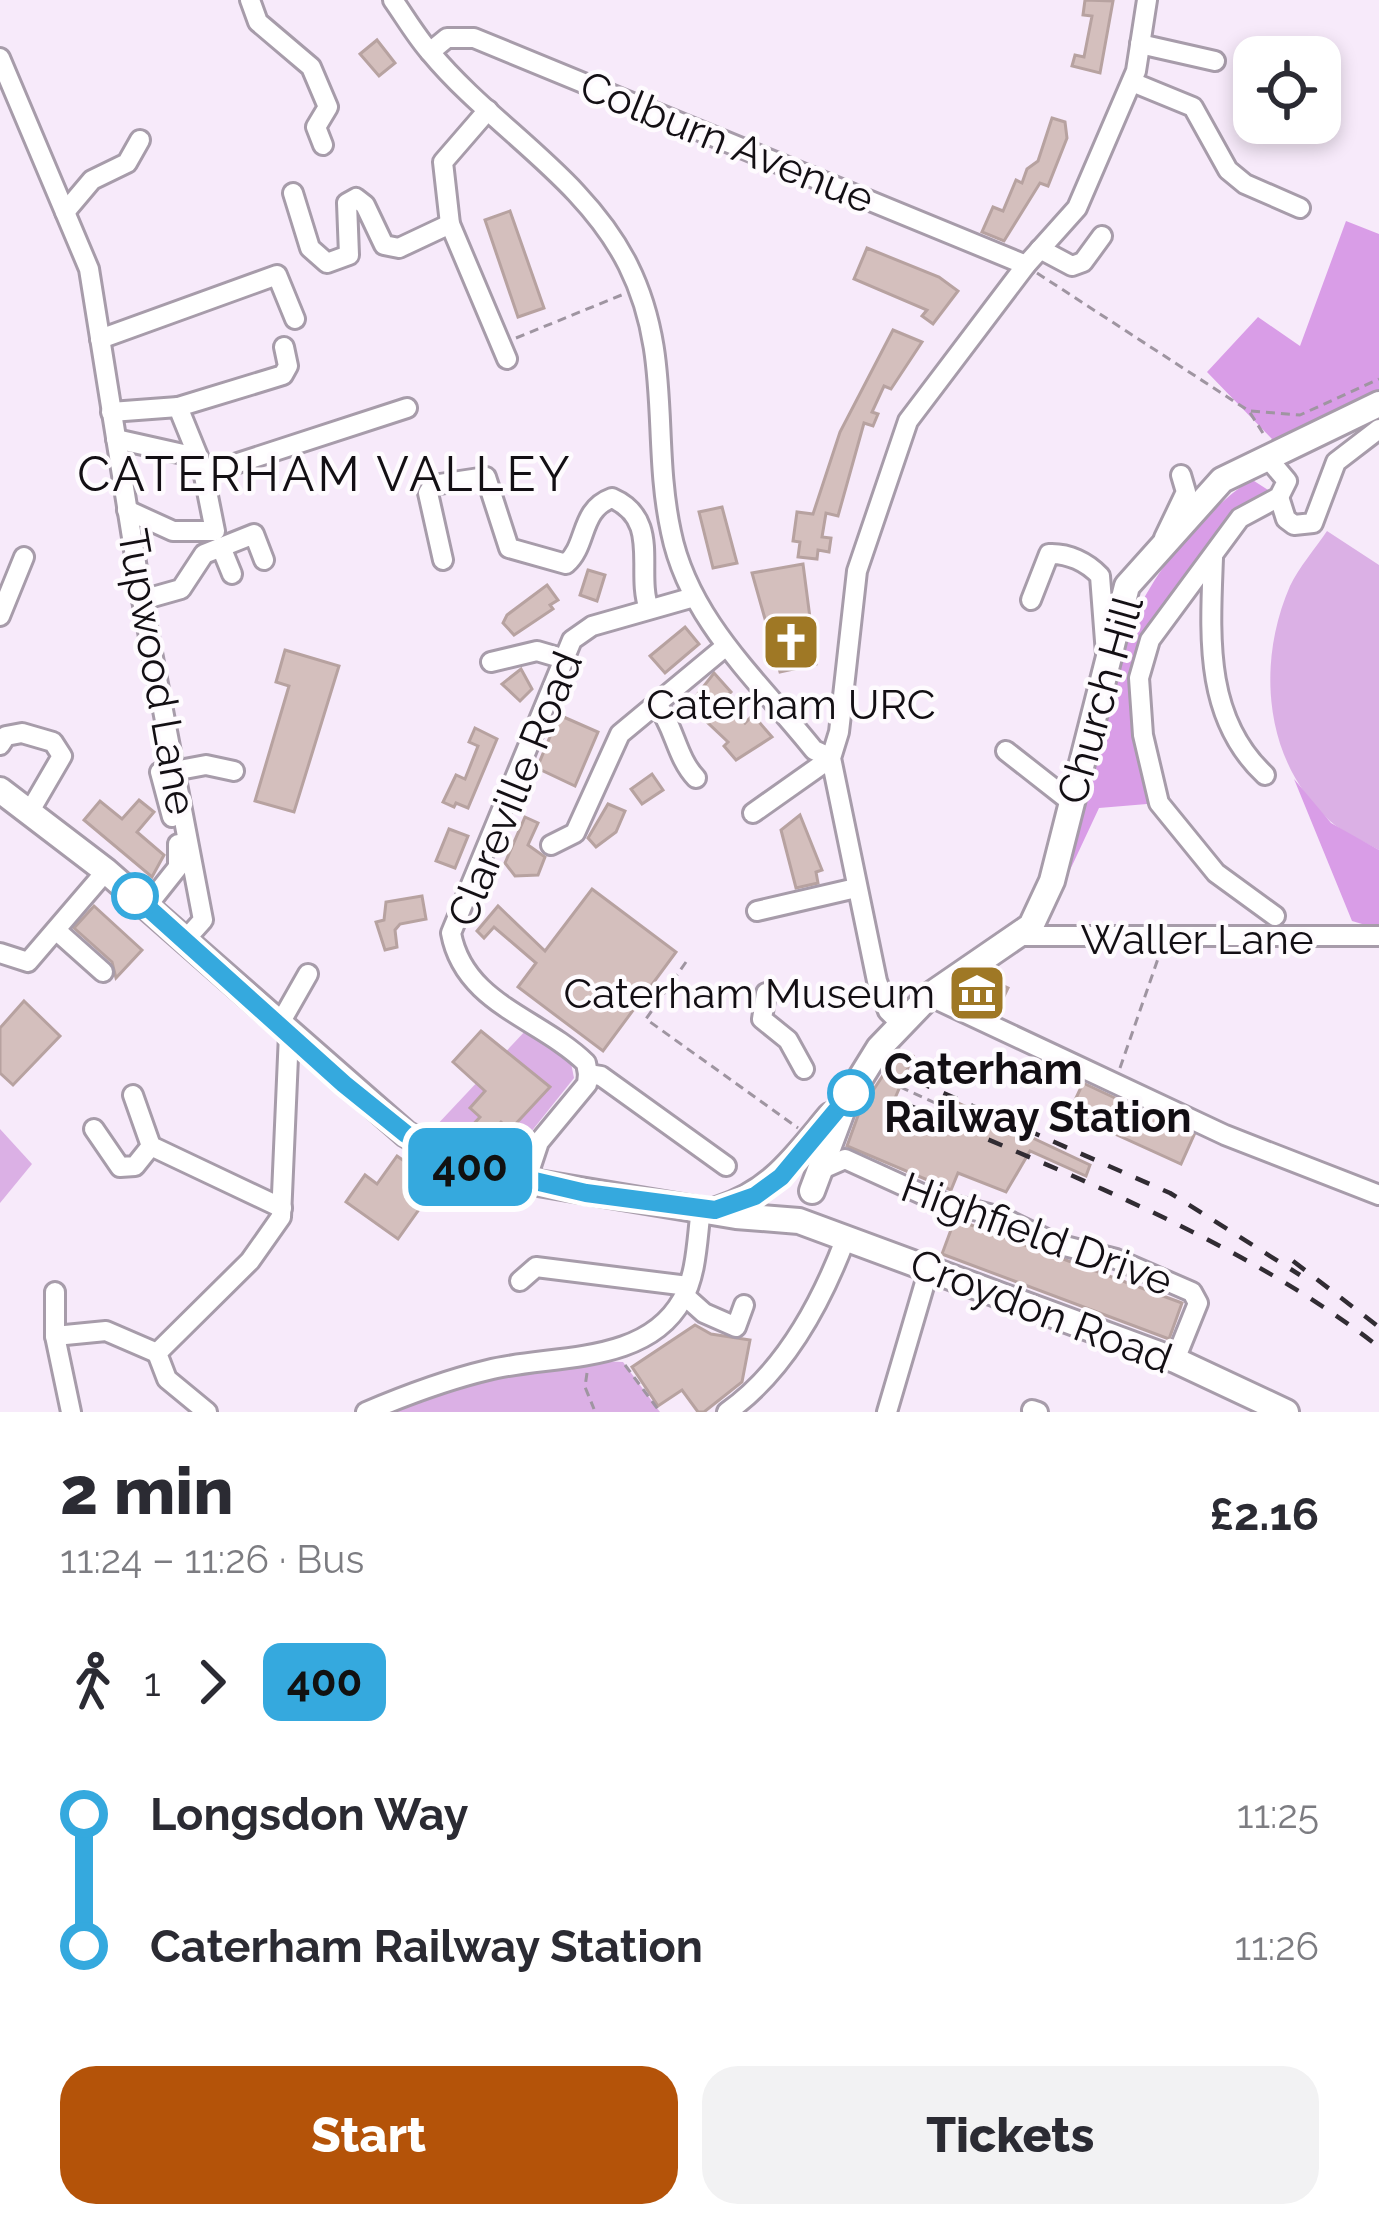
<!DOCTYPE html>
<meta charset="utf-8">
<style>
body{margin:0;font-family:Raleway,sans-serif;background:#f2f2f3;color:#2b2b33;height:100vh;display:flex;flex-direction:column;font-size:45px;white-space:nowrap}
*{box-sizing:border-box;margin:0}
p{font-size:39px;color:#7c7c81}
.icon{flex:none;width:66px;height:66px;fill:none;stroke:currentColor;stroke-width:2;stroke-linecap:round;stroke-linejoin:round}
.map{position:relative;height:1412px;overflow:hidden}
.drawer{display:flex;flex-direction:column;background:#fff;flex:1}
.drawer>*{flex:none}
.badge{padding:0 24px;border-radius:18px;font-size:42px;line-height:78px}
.buttons{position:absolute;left:1233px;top:36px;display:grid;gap:24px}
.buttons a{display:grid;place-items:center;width:108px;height:108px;border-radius:24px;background:#fff;box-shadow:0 6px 18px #0003;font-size:60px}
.map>.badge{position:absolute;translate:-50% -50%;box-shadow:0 0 0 6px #fff}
.legs{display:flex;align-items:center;gap:18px;height:132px;padding:0 60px;font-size:39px}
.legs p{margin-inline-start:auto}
.overview{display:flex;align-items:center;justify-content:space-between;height:204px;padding:0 60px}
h1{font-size:66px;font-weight:800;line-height:90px}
.primary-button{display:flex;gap:24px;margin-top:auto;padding:24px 60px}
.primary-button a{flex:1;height:138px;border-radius:36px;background:#b45309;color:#fff;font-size:48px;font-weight:800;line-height:138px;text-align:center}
.primary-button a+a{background:#f2f2f3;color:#2b2b33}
ul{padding:0 60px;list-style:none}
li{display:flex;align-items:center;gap:42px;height:132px;font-size:45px}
li i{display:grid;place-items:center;width:18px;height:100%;margin:0 15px;background:currentColor}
li i::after{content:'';width:30px;height:30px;margin:-15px;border:9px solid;border-radius:50%;background:#fff}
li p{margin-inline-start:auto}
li:first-child i{background:linear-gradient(#0000 50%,currentColor 0)}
li:last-child i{background:linear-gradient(currentColor 50%,#0000 0)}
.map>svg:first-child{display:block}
.green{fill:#dbb0e5}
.forest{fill:#d99de7}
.building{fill:#d4bfbd;stroke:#b7a2a0;stroke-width:3}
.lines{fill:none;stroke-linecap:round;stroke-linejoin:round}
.minor-casing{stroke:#a79caa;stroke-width:24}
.major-casing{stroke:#a79caa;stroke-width:30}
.path{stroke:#9f95a1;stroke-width:3;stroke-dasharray:9 6;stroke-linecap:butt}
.minor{stroke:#fff;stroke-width:18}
.major{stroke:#fff;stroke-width:24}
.rail{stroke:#312c33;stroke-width:4.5;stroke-dasharray:15 15;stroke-linecap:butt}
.line-1-casing{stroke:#fff;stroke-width:27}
.line-1{stroke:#35a9de;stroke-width:18}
.stop-1-dot{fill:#fff;stroke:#35a9de;stroke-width:6}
.labels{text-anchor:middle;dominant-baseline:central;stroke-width:9;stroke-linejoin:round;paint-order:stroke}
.street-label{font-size:42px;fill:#130f14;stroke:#fefbfe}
.poi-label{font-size:42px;fill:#130f14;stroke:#fefbfe}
.stop-label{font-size:42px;font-weight:bold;fill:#130f14;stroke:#fefbfe;text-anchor:start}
.quarter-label{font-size:48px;letter-spacing:3px;fill:#130f14;stroke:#fefbfe}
</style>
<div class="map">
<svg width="1379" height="1412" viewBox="0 0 1379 1412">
<rect width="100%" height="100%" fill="#f7eafa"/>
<g class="green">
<path d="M1327,531L1379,565V850C1363,841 1343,833 1330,821C1264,762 1256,664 1290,586C1299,567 1315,549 1327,531Z"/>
<polygon points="528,1028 570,1058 574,1078 507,1162 434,1128"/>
<polygon points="0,1129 32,1164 0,1203"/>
<polygon points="596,1361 623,1362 660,1412 387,1412 471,1380"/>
</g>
<g class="forest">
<polygon points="1346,221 1379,234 1379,390 1274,441 1207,372 1258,317 1300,346"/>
<path d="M1251,479L1279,497L1240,519L1150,640L1139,677L1159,803L1099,808L1070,870L1065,857C1105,701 1112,582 1251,479Z"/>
<polygon points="1294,779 1331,823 1379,850 1379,929 1352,921"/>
</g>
<g class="building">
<polygon points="1085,0 1113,1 1100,73 1072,66 1075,55 1084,57 1092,16 1083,15"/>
<polygon points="377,40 395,63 379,76 360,54"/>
<polygon points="1052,118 1065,122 1067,138 1048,186 1040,183 1004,241 982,232 993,207 1003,211 1016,180 1022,183 1027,169 1038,161"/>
<polygon points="510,211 544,308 518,317 485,220"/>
<polygon points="867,248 939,277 958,291 933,324 922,316 927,310 854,279"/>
<polygon points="893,330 922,342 891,389 884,386 872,412 878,414 873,426 864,423 838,516 826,513 822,537 831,538 829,552 818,550 817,559 798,557 800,542 793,541 797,512 813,514 840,432"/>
<polygon points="722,507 737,563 713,568 699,512"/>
<polygon points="803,564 816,664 780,672 752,573"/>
<polygon points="588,570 605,575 597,601 580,595"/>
<polygon points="547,585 558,600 550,605 553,609 514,635 503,623 507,615"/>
<polygon points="685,627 699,644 665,673 650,656"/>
<polygon points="285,650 339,666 294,812 255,801 289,686 276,682"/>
<polygon points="521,669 532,689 520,701 502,684"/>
<polygon points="714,673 731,692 724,699 745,723 753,715 772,737 736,760 724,746 728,742 689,705"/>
<polygon points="559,715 598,732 575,786 537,768"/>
<polygon points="475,728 497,739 468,808 456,803 454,807 443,802 456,775 465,779 478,746 469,742"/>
<polygon points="652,774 663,790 642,804 631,789"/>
<polygon points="139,800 154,812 137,832 164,855 152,877 84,820 100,801 122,819"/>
<polygon points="608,804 625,811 616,832 596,847 588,838"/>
<polygon points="800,815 822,870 816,872 818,883 796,888 781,830"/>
<polygon points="525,817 538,823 528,845 545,857 538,875 515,876 505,863"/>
<polygon points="449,829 468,836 455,868 436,861"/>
<polygon points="592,889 676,952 603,1051 518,987 536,963 494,927 484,938 477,931 498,906 545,951"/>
<polygon points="422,896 426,919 400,924 395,930 397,947 385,950 376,922 384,920 386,902"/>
<polygon points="94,906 142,950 116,978 112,962 74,928"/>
<polygon points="985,977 1008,988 997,1011 967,997"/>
<polygon points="24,1001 60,1036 13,1085 0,1073 0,1028"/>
<polygon points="481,1031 550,1087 510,1130 501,1122 484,1141 470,1128 480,1117 470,1108 485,1091 453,1062"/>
<polygon points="900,1050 913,1056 890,1110 940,1133 954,1101 1090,1165 1086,1176 1030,1151 1006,1192 958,1173 951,1190 847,1146 860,1110"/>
<polygon points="1083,1083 1194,1135 1181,1164 1069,1113"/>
<polygon points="397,1156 437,1184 398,1239 346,1202 365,1175 377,1184"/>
<polygon points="955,1219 1182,1303 1169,1339 942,1254"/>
<polygon points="695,1325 711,1334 750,1340 742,1382 704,1412 698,1412 682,1390 658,1406 632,1367"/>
</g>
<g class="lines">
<defs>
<g id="minor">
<polyline points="250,0 258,22 311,67 328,107 316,127 323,145"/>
<path d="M393,0C405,17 416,36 430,52C491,126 584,177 628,265C673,355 651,440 671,532C689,621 760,682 814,750L831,758"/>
<polyline points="1140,44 1215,61"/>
<polyline points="430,52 447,38 474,38 1026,265"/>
<polyline points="0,58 89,269 142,600 203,920 186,939"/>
<polyline points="1132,82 1193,107 1228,170 1245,184 1300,208"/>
<polyline points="488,110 443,162 450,224 507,359"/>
<polyline points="293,193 310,248 327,263 349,255 347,203 356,198 365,205 384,245 399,248 450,224"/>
<polyline points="65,212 92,180 127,163 140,140"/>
<polyline points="1040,249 1072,266 1083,262 1102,236"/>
<polyline points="100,339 277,275 295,319"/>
<polyline points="178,407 283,375 288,366 284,347"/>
<polyline points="111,412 178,407 202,466 215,531 173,531 127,510"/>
<polyline points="116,439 183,454 204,474 407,408"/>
<polyline points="1266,456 1287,481 1279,497 1240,518 1150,640 1139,678 1143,735 1159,803 1216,873 1275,916"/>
<polyline points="1279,497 1286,519 1294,525 1313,523 1336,462 1379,429"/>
<polyline points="1164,538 1186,492 1181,475"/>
<polyline points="221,547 232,574"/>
<path d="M1213,558C1210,637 1204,718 1265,775"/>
<path d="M443,560L428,493L433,485L486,477L509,548L566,564C588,545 579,510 612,498C662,520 635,571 649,609"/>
<polyline points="142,600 181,589 204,554 254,534 264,560"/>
<path d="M1031,600L1049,554C1068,553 1087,562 1100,576L1106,654"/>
<polyline points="0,616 24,557"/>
<polyline points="491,662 537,651 561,658"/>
<path d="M656,703C675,727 676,757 696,778"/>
<polyline points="0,745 6,736 22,733 53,742 62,756 30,811"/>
<polyline points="1006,751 1071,802"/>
<polyline points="174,771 206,765 234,771"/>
<polyline points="160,772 172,817"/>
<polyline points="753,813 831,758"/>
<polyline points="551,845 575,833 620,734 726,646"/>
<polyline points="147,906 178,867 178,844"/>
<polyline points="757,911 856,888"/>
<polyline points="57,931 103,972"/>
<polyline points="1016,936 1379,936"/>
<polyline points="0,953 28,962 106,871"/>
<polyline points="766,993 762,1019 788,1040 804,1069"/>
<polyline points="929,996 1225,1135 1379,1195"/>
<polyline points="901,1024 888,1011 877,981 831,758 839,732 857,571 908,421 1026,265 1077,208 1136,71 1147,0"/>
<polyline points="279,1025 308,974"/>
<path d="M588,1074L586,1063C540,1018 464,1004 451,933L572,640L592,626L694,597"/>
<polyline points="588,1074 601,1076 726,1166"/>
<polyline points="133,1095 151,1146 282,1208"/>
<polyline points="94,1129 120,1167 135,1166 151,1146"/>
<polyline points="820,1170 845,1159 935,1200 1001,1217 1057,1244 1116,1259 1192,1292 1198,1303 1175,1360"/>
<polyline points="526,1181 539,1142 587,1084 588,1074"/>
<polyline points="520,1281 536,1267 688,1286"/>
<polyline points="55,1292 55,1336 71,1412"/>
<polyline points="685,1296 704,1313 736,1327 744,1305"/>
<polyline points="55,1336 106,1331 157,1353"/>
<polyline points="1032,1410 1038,1412"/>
<polyline points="207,1412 167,1379 157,1353 250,1261 281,1217 289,1034"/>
<path d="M366,1412C406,1395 446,1380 488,1370C551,1354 645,1366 682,1300C697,1275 697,1238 701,1209"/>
<path d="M727,1412C784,1372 821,1303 845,1240"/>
<polyline points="887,1412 929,1269"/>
</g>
<g id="major">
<polyline points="0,790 106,871 406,1134 457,1163 526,1181 736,1216 799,1221 1175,1360 1286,1412"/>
<polyline points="812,1191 845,1103 879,1048 929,996 1031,926 1052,881 1127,586 1222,480 1379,404"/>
<path d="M717,1210C772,1192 794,1159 830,1116"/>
</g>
</defs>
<use href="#minor" class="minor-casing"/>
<use href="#major" class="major-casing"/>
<g class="path">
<polyline points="1037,273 1249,411 1266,438"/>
<polyline points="516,338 624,294"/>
<polyline points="1251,411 1300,415 1379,379"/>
<polyline points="686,962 646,1019 798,1128"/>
<polyline points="1120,1068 1160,953"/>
<polyline points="900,1087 955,1112"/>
<polyline points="625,1365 660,1412"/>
<polyline points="587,1373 585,1387 594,1409"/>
</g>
<use href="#minor" class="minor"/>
<use href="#major" class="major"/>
<g class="rail">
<polyline points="916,1081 1170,1193 1300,1275"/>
<path d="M906,1104C1067,1175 1239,1238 1379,1347"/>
<polyline points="1293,1261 1379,1327"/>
</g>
</g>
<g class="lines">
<defs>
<polyline id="line-1" points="135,896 344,1084 406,1134 457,1163 586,1193 715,1210 755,1196 781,1177 851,1093"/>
</defs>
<use href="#line-1" class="line-1-casing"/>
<use href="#line-1" class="line-1"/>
</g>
<defs>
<symbol id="church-square" viewBox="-11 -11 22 22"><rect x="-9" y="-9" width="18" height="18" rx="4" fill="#9f7825" stroke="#fefbfe"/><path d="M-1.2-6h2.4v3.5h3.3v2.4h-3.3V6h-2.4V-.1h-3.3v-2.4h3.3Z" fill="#fff"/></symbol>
<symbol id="museum-square" viewBox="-11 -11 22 22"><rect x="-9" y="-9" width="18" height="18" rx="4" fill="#9f7825" stroke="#fefbfe"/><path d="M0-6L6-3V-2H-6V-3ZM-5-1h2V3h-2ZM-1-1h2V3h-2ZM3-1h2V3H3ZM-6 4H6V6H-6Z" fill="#fff"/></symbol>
</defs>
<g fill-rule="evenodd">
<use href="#church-square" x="758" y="609" width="66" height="66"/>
<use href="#museum-square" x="944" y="960" width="66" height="66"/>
</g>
<g class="stop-1-dot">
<circle cx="135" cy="896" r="21"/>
<circle cx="851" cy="1093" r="21"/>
</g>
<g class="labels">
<g class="street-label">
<text transform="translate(727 142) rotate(22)">Colburn Avenue</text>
<text transform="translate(157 672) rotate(80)">Tupwood Lane</text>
<text transform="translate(1100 700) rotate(-74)">Church Hill</text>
<text transform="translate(515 789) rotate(-68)">Clareville Road</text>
<text x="1197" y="939">Waller Lane</text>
<text transform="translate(1037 1234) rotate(20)">Highfield Drive</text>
<text transform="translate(1041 1311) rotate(21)">Croydon Road</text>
</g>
<g class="poi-label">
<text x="791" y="704">Caterham URC</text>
<text x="935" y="993" text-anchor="end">Caterham Museum</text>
</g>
<g class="stop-label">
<text x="884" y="1069">Caterham<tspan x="884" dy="48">Railway Station</tspan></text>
</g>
<g class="quarter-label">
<text x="325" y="474">CATERHAM VALLEY</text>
</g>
</g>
</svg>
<div class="buttons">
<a><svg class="icon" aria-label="locate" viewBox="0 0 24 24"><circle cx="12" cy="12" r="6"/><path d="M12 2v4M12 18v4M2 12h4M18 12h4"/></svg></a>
</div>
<b class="badge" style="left:470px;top:1167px;background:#35a9de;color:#111">400</b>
</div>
<section class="drawer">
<div class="overview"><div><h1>2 min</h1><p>11:24 – 11:26 · Bus</p></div><b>£2.16</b></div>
<div class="legs"><svg class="icon" aria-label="walk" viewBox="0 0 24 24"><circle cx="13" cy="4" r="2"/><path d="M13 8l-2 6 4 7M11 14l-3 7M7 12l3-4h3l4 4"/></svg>1<svg class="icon" aria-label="forward" viewBox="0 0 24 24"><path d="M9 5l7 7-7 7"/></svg><b class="badge" style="background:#35a9de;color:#111">400</b></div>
<ul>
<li><i style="color:#35a9de"></i><b>Longsdon Way</b><p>11:25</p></li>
<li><i style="color:#35a9de"></i><b>Caterham Railway Station</b><p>11:26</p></li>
</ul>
<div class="primary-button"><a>Start</a><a>Tickets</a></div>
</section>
